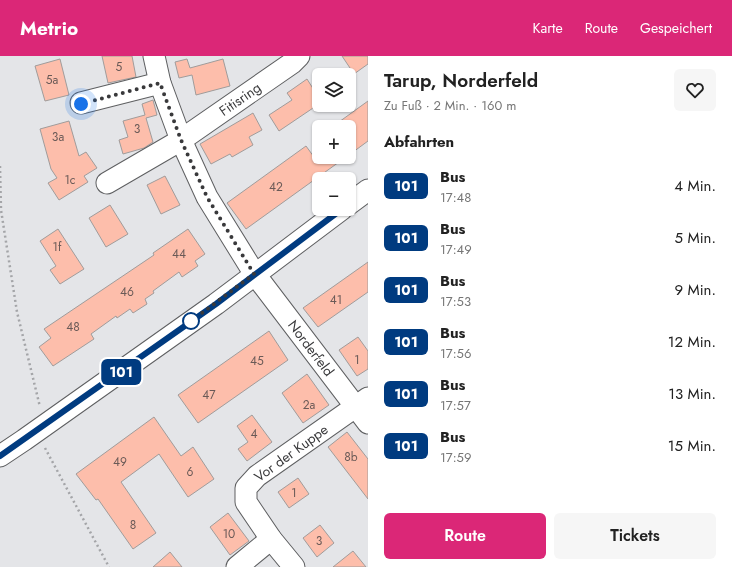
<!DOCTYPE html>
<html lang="de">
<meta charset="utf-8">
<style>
body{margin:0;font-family:Jost,sans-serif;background:#f6f6f6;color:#222;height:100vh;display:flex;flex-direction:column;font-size:15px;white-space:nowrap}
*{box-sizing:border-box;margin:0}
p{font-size:13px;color:#767676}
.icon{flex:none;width:22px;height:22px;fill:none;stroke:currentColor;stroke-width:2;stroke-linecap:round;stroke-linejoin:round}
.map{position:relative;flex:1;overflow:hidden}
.details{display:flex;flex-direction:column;background:#fff;width:364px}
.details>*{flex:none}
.badge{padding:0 8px;border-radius:6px;font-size:14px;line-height:26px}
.buttons{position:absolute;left:312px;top:12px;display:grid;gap:8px}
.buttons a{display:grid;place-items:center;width:44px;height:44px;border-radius:6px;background:#fff;box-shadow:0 1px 3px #0004;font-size:20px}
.you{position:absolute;width:20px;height:20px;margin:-10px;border:3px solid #fff;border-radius:50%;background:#1a73e8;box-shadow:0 0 0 6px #1a73e833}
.map>.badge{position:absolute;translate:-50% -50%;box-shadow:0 0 0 2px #fff}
h2{padding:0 16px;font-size:15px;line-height:36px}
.round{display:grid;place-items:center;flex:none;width:42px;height:42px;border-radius:6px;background:#f6f6f6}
.overview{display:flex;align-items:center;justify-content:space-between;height:68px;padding:0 16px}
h1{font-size:19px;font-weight:600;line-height:30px}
.action{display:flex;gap:8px;margin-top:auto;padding:8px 16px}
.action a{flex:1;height:46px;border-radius:6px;background:#db2777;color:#fff;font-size:16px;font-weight:600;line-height:46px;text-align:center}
.action a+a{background:#f6f6f6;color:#222}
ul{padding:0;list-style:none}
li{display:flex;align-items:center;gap:12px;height:52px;padding:0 16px}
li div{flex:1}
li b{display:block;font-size:15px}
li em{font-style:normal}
li .badge{min-width:44px;font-weight:700;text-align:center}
header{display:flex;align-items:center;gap:24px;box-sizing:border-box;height:56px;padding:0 20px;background:#db2777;color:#fff}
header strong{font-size:19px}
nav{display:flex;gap:22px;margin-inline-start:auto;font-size:14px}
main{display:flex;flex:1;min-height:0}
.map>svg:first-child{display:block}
.building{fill:#fdbeab;stroke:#a09c9b}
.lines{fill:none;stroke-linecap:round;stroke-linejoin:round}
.minor-casing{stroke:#5e5f61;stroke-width:23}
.path{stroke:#a4a5a8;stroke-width:2.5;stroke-dasharray:2 3;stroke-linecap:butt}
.minor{stroke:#fff;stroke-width:21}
.line-casing{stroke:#fff;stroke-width:9}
.line{stroke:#003b80;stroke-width:6}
.walk{stroke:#39393b;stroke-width:4;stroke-dasharray:0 7.2}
.stop-dot{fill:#fff;stroke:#003b80;stroke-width:2}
.labels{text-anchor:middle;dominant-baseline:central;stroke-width:3;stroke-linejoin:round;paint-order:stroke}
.number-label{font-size:12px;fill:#6a5a57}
.street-label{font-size:14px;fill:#39393b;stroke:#fff}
</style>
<header>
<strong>Metrio</strong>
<nav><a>Karte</a><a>Route</a><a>Gespeichert</a></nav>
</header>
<main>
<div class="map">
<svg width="368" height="511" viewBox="0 0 368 511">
<rect width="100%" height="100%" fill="#e4e5e8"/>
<g class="building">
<polygon points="102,0 132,0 136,21 108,27"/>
<polygon points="342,0 368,0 368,8 354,18"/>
<polygon points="60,3 69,39 45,45 35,10"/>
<polygon points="187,3 190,12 223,3 230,30 196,39 192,19 179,22 175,6"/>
<polygon points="307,23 319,42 319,48 279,75 269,59 292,44 287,37"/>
<polygon points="153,44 157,59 146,62 153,86 144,92 123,98 119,84 128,81 123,65 145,59 142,48"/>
<polygon points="368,45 368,85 349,99 349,71 332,71"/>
<polygon points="253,57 262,74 249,81 253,89 232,101 230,98 211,108 200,88"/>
<polygon points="69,65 79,100 86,96 97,112 84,120 88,126 59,144 48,127 57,122 51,113 40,73"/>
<polygon points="306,90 314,101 346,101 246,173 227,147"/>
<polygon points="165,120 180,149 161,158 147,129"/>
<polygon points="110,149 128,178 106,191 89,162"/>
<polygon points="58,173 84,213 60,228 50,214 56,210 40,185"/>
<polygon points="188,173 205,198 195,205 198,210 182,221 179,216 153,235 154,237 145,243 147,248 133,257 130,253 117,262 116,260 91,278 94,283 53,310 39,291 51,282 44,273 154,199 153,197"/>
<polygon points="368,206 368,236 318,271 303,252"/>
<polygon points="269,275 288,304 198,367 178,339"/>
<polygon points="358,281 368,295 368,313 357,320 339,294"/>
<polygon points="307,318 329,349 303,367 282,337"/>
<polygon points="252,359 272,386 247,405 238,393 248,386 237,370"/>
<polygon points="154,361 181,400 193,391 214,423 188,441 159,398 121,426 156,477 133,493 98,443 96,444 76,418"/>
<polygon points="347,376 368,403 368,443 328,391"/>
<polygon points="298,422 309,438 289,452 278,436"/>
<polygon points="228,457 249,485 230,499 210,471"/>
<polygon points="320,469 334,487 317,501 303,482"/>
<polygon points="353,495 366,511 333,511"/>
<polygon points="170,496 182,511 153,511"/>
</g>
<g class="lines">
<defs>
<g id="minor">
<polyline points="154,0 160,27 181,84 207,141 254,217 368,367"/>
<polyline points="81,47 160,27"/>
<polyline points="107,127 181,84 292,7 299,0"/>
<polyline points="349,148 368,134"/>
<polyline points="0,400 24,384 216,248 342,153"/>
<polyline points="237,511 271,483"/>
<polyline points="294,511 271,483 246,446 246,432 257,420 368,342"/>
</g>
</defs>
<use href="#minor" class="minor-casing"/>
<g class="path">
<polyline points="0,110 1,154 17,256 40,351"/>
<polyline points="45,392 109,511"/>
</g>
<use href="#minor" class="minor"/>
</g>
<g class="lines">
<defs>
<polyline id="line" points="0,400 216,248 342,153"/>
</defs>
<use href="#line" class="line-casing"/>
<use href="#line" class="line"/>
<polyline class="walk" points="81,48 160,27 181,84 207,141 254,218 190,266 191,265"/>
</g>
<circle class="stop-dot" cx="191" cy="265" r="8"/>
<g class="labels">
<g class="number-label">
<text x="119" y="11">5</text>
<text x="52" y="24">5a</text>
<text x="137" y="73">3</text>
<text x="58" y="81">3a</text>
<text x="70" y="124">1c</text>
<text x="276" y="131">42</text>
<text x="57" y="191">1f</text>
<text x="179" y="198">44</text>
<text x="127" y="236">46</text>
<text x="336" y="244">41</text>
<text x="73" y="271">48</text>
<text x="357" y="304">1</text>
<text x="257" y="305">45</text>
<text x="209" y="339">47</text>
<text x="309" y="349">2a</text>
<text x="254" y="378">4</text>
<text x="351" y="401">8b</text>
<text x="120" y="406">49</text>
<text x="190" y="416">6</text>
<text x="294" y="437">1</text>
<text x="133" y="469">8</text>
<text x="229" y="478">10</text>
<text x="319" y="485">3</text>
</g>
<g class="street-label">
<text transform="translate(240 43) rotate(-35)">Fitisring</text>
<text transform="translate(311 292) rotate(53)">Norderfeld</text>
<text transform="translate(291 397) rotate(-36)">Vor der Kuppe</text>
</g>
</g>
</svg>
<div class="buttons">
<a><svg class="icon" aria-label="layers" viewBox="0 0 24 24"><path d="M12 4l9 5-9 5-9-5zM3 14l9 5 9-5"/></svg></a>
<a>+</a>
<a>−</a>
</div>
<div class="you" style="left:81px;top:48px"></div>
<b class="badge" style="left:121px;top:316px;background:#003b80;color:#fff">101</b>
</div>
<section class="details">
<div class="overview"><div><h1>Tarup, Norderfeld</h1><p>Zu Fuß · 2 Min. · 160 m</p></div><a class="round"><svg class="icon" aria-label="heart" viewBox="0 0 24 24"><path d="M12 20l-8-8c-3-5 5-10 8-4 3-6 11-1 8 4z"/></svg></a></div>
<h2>Abfahrten</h2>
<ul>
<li><span class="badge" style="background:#003b80;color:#fff">101</span><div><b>Bus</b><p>17:48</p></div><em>4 Min.</em></li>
<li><span class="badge" style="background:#003b80;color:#fff">101</span><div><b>Bus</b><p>17:49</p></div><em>5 Min.</em></li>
<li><span class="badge" style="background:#003b80;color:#fff">101</span><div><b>Bus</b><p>17:53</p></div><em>9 Min.</em></li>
<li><span class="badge" style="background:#003b80;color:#fff">101</span><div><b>Bus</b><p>17:56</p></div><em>12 Min.</em></li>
<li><span class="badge" style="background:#003b80;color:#fff">101</span><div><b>Bus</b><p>17:57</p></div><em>13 Min.</em></li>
<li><span class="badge" style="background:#003b80;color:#fff">101</span><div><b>Bus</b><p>17:59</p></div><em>15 Min.</em></li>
</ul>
<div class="action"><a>Route</a><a>Tickets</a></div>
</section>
</main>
